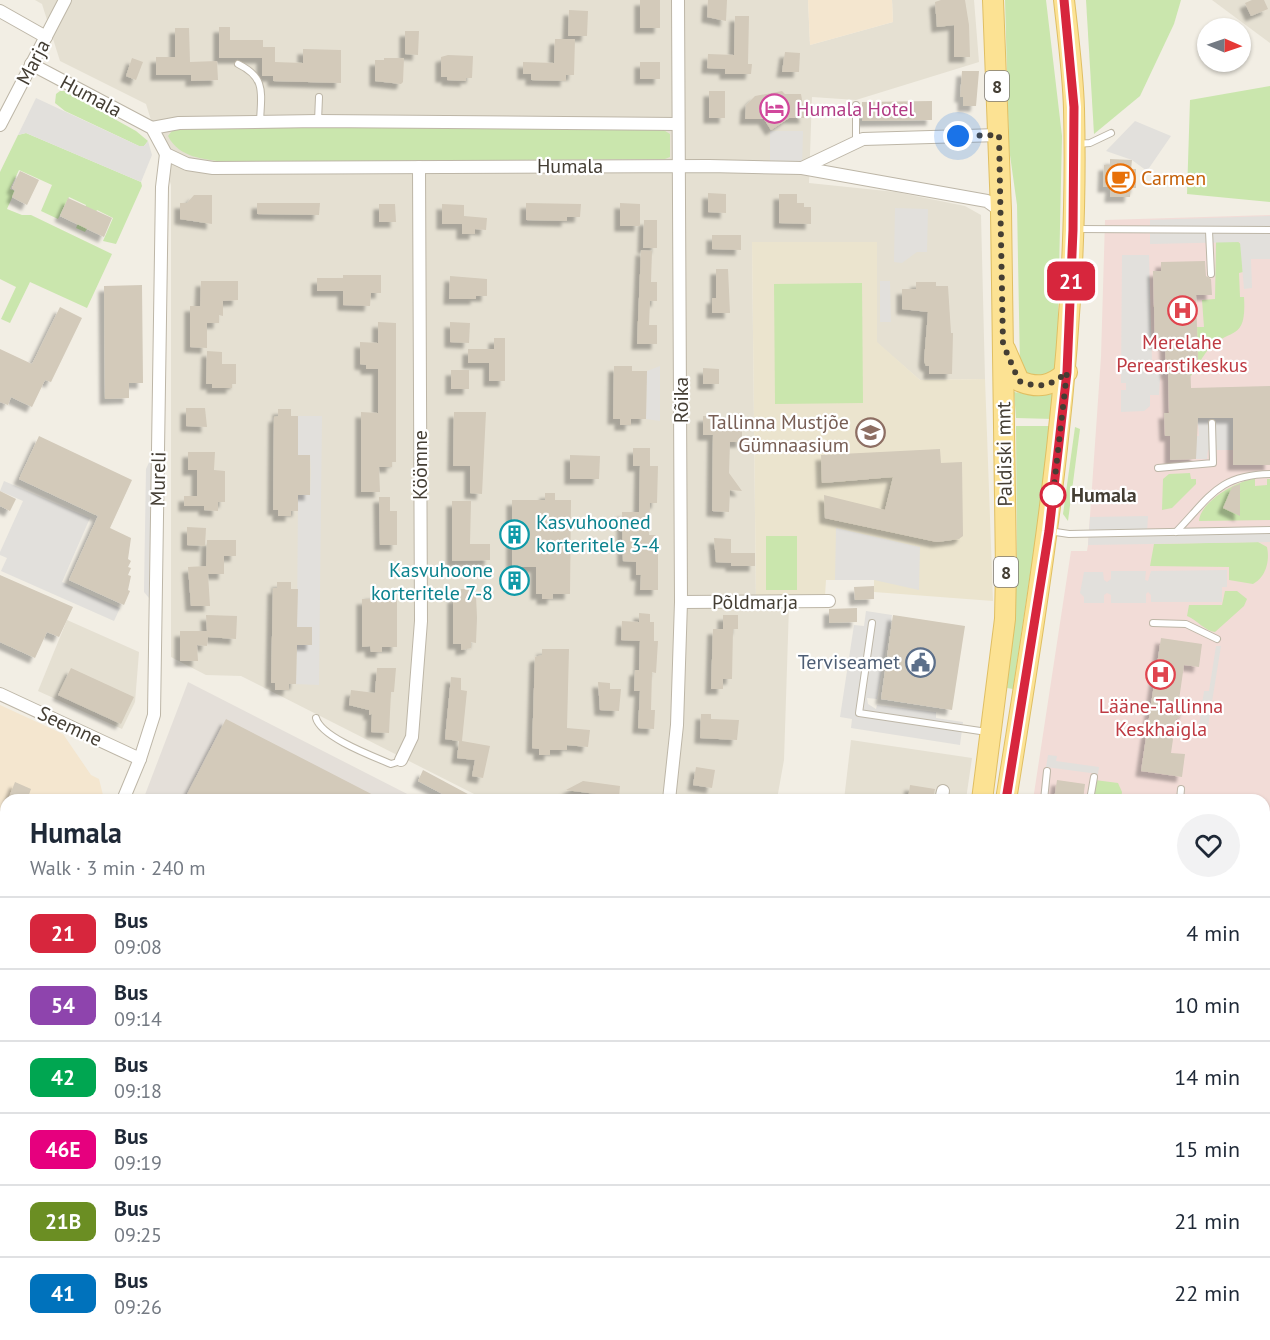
<!DOCTYPE html>
<meta charset="utf-8">
<style>
body{margin:0;font-family:"PT Sans",sans-serif;background:#f2f2f3;color:#1f2937;height:100vh;display:flex;flex-direction:column;font-size:22px;white-space:nowrap}
*{box-sizing:border-box;margin:0}
p{font-size:20px;color:#747a83}
.icon{flex:none;width:33px;height:33px;fill:none;stroke:currentColor;stroke-width:2;stroke-linecap:round;stroke-linejoin:round}
.map{position:relative;flex:1;overflow:hidden}
.side{position:absolute;left:0px;top:794px;width:1270px;height:548px;display:flex;flex-direction:column;background:#fff;border-radius:18px 18px 0 0;box-shadow:0 2px 4px #0004}
.side>*{flex:none}
.badge{padding:0 12px;border-radius:9px;font-size:21px;line-height:39px}
.needle{width:39px;rotate:92deg}
.fabs{position:absolute;left:1197px;top:18px;display:grid;gap:12px}
.fabs a{display:grid;place-items:center;width:54px;height:54px;border-radius:50%;background:#fff;box-shadow:0 2px 4px #0004;font-size:30px}
.you{position:absolute;width:30px;height:30px;margin:-15px;border:4px solid #fff;border-radius:50%;background:#1a73e8;box-shadow:0 0 0 9px #1a73e833}
.map>.badge{position:absolute;translate:-50% -50%;box-shadow:0 0 0 3px #fff}
.round{display:grid;place-items:center;flex:none;width:63px;height:63px;border-radius:32px;background:#f2f2f3}
.overview{display:flex;align-items:center;justify-content:space-between;height:102px;padding:0 30px}
h1{font-size:28px;font-weight:800;line-height:45px}
ul{padding:0;list-style:none}
li{display:flex;align-items:center;gap:18px;height:72px;padding:0 30px;border-top:2px solid #e0e1e3}
li div{flex:1}
li b{display:block;font-size:22px}
li em{font-style:normal}
li .badge{min-width:66px;font-weight:700;text-align:center}
.map>svg:first-child{display:block}
.residential{fill:#e5e0d2}
.commercial{fill:#f4e6cf}
.industrial{fill:#e4dfd9}
.education{fill:#ebe4ce}
.medical{fill:#f2dcd7}
.green{fill:#cae6ad}
.parking{fill:#e2e0dc}
.building{fill:#d3caba;filter:url(#shadow)}
.lines{fill:none;stroke-linecap:round;stroke-linejoin:round}
.lane-casing{stroke:#bdb6a7;stroke-width:8}
.street-casing{stroke:#bdb6a7;stroke-width:14}
.primary-casing{stroke:#e0bf63;stroke-width:22}
.lane{stroke:#fff;stroke-width:6}
.street{stroke:#fff;stroke-width:12}
.primary{stroke:#fce293;stroke-width:20}
.line-casing{stroke:#fff;stroke-width:14}
.line{stroke:#d7263d;stroke-width:9}
.walk{stroke:#443e34;stroke-width:6;stroke-dasharray:0 10.8}
.stop-dot{fill:#fff;stroke:#d7263d;stroke-width:3}
.labels{text-anchor:middle;dominant-baseline:central;stroke-width:4.5;stroke-linejoin:round;paint-order:stroke}
.shield{fill:#fff;stroke:#7c7871;stroke-width:1.5}
.shield-label{font-size:18px;font-weight:bold;fill:#443e34}
.street-label{font-size:20px;fill:#443e34;stroke:#fff}
.hotel-label{font-size:20px;fill:#b23c85;stroke:#fff;text-anchor:start}
.food-label{font-size:20px;fill:#c56008;stroke:#fff;text-anchor:start}
.health-label{font-size:20px;fill:#be3a42;stroke:#fff}
.education-label{font-size:20px;fill:#785e54;stroke:#fff;text-anchor:end}
.stop-label{font-size:20px;font-weight:bold;fill:#443e34;stroke:#fff;text-anchor:start}
.culture-label{font-size:20px;fill:#0d838f;stroke:#fff;text-anchor:start}
.service-label{font-size:20px;fill:#4e5e75;stroke:#fff;text-anchor:end}
</style>
<div class="map">
<svg width="1270" height="1340" viewBox="0 0 1270 1340">
<defs>
<filter id="shadow"><feDropShadow dx="-5.5" dy="5.5" stdDeviation="1.5" flood-color="#0004"/></filter>
</defs>
<rect width="100%" height="100%" fill="#f2eee4"/>
<g class="residential">
<polygon points="35,0 808,0 810,45 893,22 892,0 974,0 979,62 856,100 812,97 809,183 896,192 965,206 981,215 985,379 920,380 876,342 876,242 752,242 756,605 789,606 784,760 777,799 484,799 241,676 206,675 171,657 171,185 146,104 60,61 42,4"/>
<polygon points="1212,0 1270,0 1270,43"/>
<polygon points="67,620 139,652 135,702 122,729 38,691"/>
<polygon points="851,740 972,758 966,799 844,800"/>
</g>
<g class="commercial">
<polygon points="808,0 892,0 893,22 810,45"/>
<polygon points="0,705 63,734 91,775 99,779 103,795 111,799 6,800 6,1326 0,1323"/>
<polygon points="23,1335 871,1335 870,1340 33,1340"/>
</g>
<polygon class="industrial" points="188,682 417,799 143,800"/>
<polygon class="education" points="752,242 877,242 877,342 920,380 985,379 993,601 874,592 874,580 826,580 825,596 756,598"/>
<g class="medical">
<polygon points="1270,215 1270,942 1266,947 1264,800 1033,800 1071,551 1087,551 1088,545 1101,357 1105,220"/>
<polygon points="1270,1011 1270,1340 1022,1340 1026,1335 1264,1335 1264,1018"/>
</g>
<g class="green">
<path d="M1005,0H1046L1062,136L1057,364C1052,377 1038,377 1026,375L1020,368L1017,205L1009,148Z"/>
<polygon points="1086,0 1181,0 1174,24 1140,96 1094,134"/>
<polygon points="1270,86 1270,202 1187,194 1190,100"/>
<polygon points="60,91 64,91 136,131 148,141 144,146 139,146 65,111 55,103 56,94"/>
<path d="M175,127L662,129L670,134V157L665,159L225,162C204,159 179,158 168,136Z"/>
<polygon points="26,133 141,182 142,186 116,244 103,241 113,218 97,210 85,232 76,228 86,205 69,197 58,219 41,211 52,185 19,170 10,189 15,191 7,209 22,215 31,215 112,254 87,308 30,282 10,323 1,319 16,287 0,279 0,172 18,135"/>
<path d="M1216,242L1237,241L1242,245L1243,272L1239,273L1240,297H1244C1247,344 1229,326 1207,351C1201,359 1196,368 1191,376L1184,377L1190,373V361H1198L1197,327H1204L1202,300L1215,299Z"/>
<polygon points="862,283 863,403 775,404 774,284"/>
<polygon points="1014,392 1039,396 1055,393 1053,419 1016,418"/>
<polygon points="1016,426 1051,426 1051,435 1013,689 1007,688 1017,571"/>
<polygon points="1075,427 1080,429 1068,521 1063,514"/>
<polygon points="1190,473 1191,479 1196,479 1196,484 1172,508 1162,510 1163,479 1169,474"/>
<path d="M1255,479V486L1267,485V479H1270V520L1199,521C1200,502 1237,480 1255,479Z"/>
<rect x="766" y="536" width="31" height="54"/>
<path d="M1258,542L1267,547C1270,561 1266,577 1253,584L1229,580V567L1150,566L1154,544Z"/>
<path d="M1225,591H1237L1247,599L1244,606L1215,632C1205,631 1197,620 1187,616L1189,605H1222Z"/>
<polygon points="1095,780 1118,783 1122,792 1121,799 1093,800"/>
<polygon points="1270,984 1270,1179 1265,1183 1264,991"/>
<polygon points="1070,1335 1221,1335 1215,1340 1072,1340"/>
</g>
<g class="parking">
<polygon points="36,98 139,146 144,146 148,141 152,155 141,182 26,133 18,135"/>
<polygon points="1135,121 1171,136 1147,171 1132,160 1106,151"/>
<polygon points="770,131 803,131 802,168 770,167"/>
<polygon points="895,208 928,209 927,252 917,252 902,263 894,262"/>
<polygon points="1270,216 1270,259 1251,259 1252,288 1244,289 1240,242 1150,244 1150,220"/>
<polygon points="1122,255 1149,255 1152,362 1160,363 1160,379 1159,395 1150,395 1150,406 1144,411 1121,412 1121,390 1126,390 1126,383 1121,383"/>
<polygon points="880,281 890,281 891,322 880,322"/>
<polygon points="660,366 660,421 646,419 647,371"/>
<polygon points="298,416 322,416 319,685 296,684 297,645 312,645 312,628 297,627 298,495 310,495 311,472 310,455 298,455"/>
<polygon points="1253,417 1254,450 1208,450 1207,459 1196,459 1195,436 1199,436 1198,424 1194,423 1194,418"/>
<polygon points="151,458 151,472 149,598 144,592 146,469"/>
<polygon points="4,481 90,518 62,582 120,608 114,621 1,571 7,558 0,555 0,552 23,501 0,491"/>
<polygon points="1148,516 1147,532 1270,530 1270,542 1088,545 1090,517"/>
<polygon points="836,528 920,547 919,590 874,580 835,580"/>
<polygon points="1227,570 1227,587 1222,587 1222,602 1151,602 1151,595 1148,592 1146,594 1146,603 1111,603 1111,595 1107,593 1104,595 1104,603 1084,603 1084,597 1080,593 1084,572 1103,572 1104,580 1107,582 1111,579 1111,571 1146,571 1145,580 1148,581 1151,571"/>
<polygon points="866,611 892,615 877,699 867,698 868,704 876,709 877,705 936,712 936,718 963,722 960,745 851,728 852,719 840,717 854,625 864,626"/>
<polygon points="1216,646 1221,646 1206,739 1197,738 1204,691 1209,691"/>
<polygon points="1048,755 1057,756 1056,761 1099,767 1098,774 1046,767"/>
</g>
<g class="building">
<rect x="640" y="0" width="20" height="28"/>
<polygon points="708,0 727,0 726,21 707,17"/>
<polygon points="941,0 965,0 969,25 970,57 954,57 954,25 937,27 935,2"/>
<polygon points="1252,0 1264,0 1268,9 1251,16 1245,3"/>
<polygon points="569,10 588,11 587,36 568,36"/>
<polygon points="735,16 749,16 748,64 752,64 751,74 725,74 725,69 707,68 708,54 734,55"/>
<polygon points="219,27 230,27 230,40 263,40 263,47 275,47 275,62 303,63 303,49 341,50 341,83 273,81 273,76 262,76 262,58 219,58"/>
<polygon points="175,28 189,28 190,62 217,61 218,80 191,81 191,75 156,75 156,57 175,57"/>
<polygon points="405,31 419,31 418,55 405,54"/>
<polygon points="555,39 575,39 574,75 566,75 566,81 531,80 531,74 523,74 523,62 554,63"/>
<polygon points="785,52 800,53 799,72 782,72"/>
<polygon points="448,55 473,56 472,78 466,78 466,81 447,80 447,77 441,77 441,57"/>
<polygon points="132,58 143,62 136,80 126,76"/>
<polygon points="384,58 404,58 403,82 401,84 375,81 375,60 384,60"/>
<rect x="640" y="62" width="20" height="17"/>
<polygon points="962,71 979,71 976,106 963,106 963,97 960,97"/>
<rect x="709" y="91" width="16" height="27"/>
<polygon points="782,91 785,94 801,94 805,118 789,118 771,130 764,119 745,119 746,105 755,96"/>
<polygon points="932,101 932,120 862,121 862,102"/>
<polygon points="1110,159 1132,160 1131,169 1136,169 1136,188 1131,188 1130,197 1110,197 1111,187 1103,187 1104,165 1110,165"/>
<polygon points="20,171 39,180 27,205 12,197 15,190 12,188"/>
<polygon points="708,193 726,194 726,213 708,212"/>
<polygon points="779,194 797,194 797,203 804,203 804,207 811,207 811,224 779,223"/>
<polygon points="194,195 212,195 212,224 180,219 180,203 187,203"/>
<polygon points="68,198 112,218 104,237 60,216"/>
<polygon points="257,203 320,203 319,215 257,214"/>
<polygon points="526,203 581,204 580,217 567,217 567,221 526,220"/>
<polygon points="620,203 640,204 640,226 620,226"/>
<polygon points="379,204 395,204 396,222 379,222"/>
<polygon points="442,204 464,205 464,216 487,218 486,230 475,229 475,234 462,234 462,224 442,224"/>
<polygon points="644,220 657,220 657,248 643,248"/>
<polygon points="712,235 741,235 741,250 712,249"/>
<polygon points="641,250 652,251 651,282 657,282 657,301 650,301 649,325 657,325 657,344 637,344"/>
<polygon points="1205,261 1206,276 1211,279 1212,295 1196,295 1198,361 1190,361 1191,388 1270,386 1270,465 1233,465 1233,418 1198,418 1196,459 1170,460 1170,436 1165,436 1164,413 1169,413 1168,374 1166,374 1165,343 1155,343 1153,271 1161,271 1161,262"/>
<polygon points="716,269 728,269 730,313 712,313 712,298 716,298"/>
<polygon points="343,275 381,275 381,293 371,293 370,306 343,305 343,291 317,291 317,278 343,278"/>
<polygon points="450,276 487,279 487,296 476,296 476,299 449,299"/>
<polygon points="201,281 238,281 238,300 223,301 223,316 219,315 219,323 207,323 207,348 190,347 190,306 200,306"/>
<polygon points="916,282 936,282 936,286 948,286 951,333 953,333 952,374 929,374 929,366 926,366 924,361 928,312 902,309 902,289 916,289"/>
<polygon points="142,285 143,383 129,383 129,398 105,399 104,286"/>
<polygon points="60,307 82,318 51,382 45,380 32,407 11,397 8,405 0,402 0,349 32,364"/>
<polygon points="378,322 396,323 396,462 392,462 392,467 379,467 380,492 361,492 361,412 378,413 378,369 366,369 366,365 360,364 360,342 378,343"/>
<polygon points="450,322 470,323 469,343 450,342"/>
<polygon points="494,338 505,338 505,381 489,381 489,363 468,363 468,349 494,349"/>
<polygon points="207,351 222,352 222,364 236,364 236,384 232,384 232,388 212,388 212,384 206,384"/>
<polygon points="614,366 632,366 632,371 647,371 646,419 631,419 631,425 620,425 620,419 613,419"/>
<polygon points="703,368 719,369 719,384 703,384"/>
<rect x="451" y="370" width="18" height="19"/>
<polygon points="186,408 205,408 207,427 186,426"/>
<polygon points="278,409 291,409 291,416 298,416 298,455 310,455 310,495 298,495 298,511 291,511 291,516 278,516 278,510 273,510 274,417 278,416"/>
<polygon points="454,412 486,412 482,494 470,493 470,466 453,466"/>
<polygon points="703,416 721,416 721,431 742,431 742,442 730,442 729,473 742,491 730,490 729,512 712,511 713,435 703,435"/>
<polygon points="39,436 132,480 110,528 131,538 128,559 131,561 128,567 131,568 128,575 131,576 128,590 130,591 124,605 69,580 98,516 19,479"/>
<polygon points="633,448 650,448 650,466 658,466 657,503 650,503 649,535 656,535 656,542 658,542 658,590 640,590 641,575 636,575 636,562 623,561 622,512 639,512 640,466 633,466"/>
<polygon points="940,449 941,463 962,462 963,536 959,539 937,542 825,518 824,495 885,510 893,477 822,483 821,455"/>
<polygon points="188,452 215,452 214,470 225,471 225,502 218,502 218,511 204,510 204,506 184,506 184,496 197,496 197,470 188,470"/>
<polygon points="570,455 600,456 599,479 570,479"/>
<polygon points="1240,484 1240,516 1223,508 1232,487"/>
<polygon points="0,491 16,499 10,511 0,506"/>
<polygon points="545,493 555,493 555,500 571,500 570,594 553,594 553,599 542,599 542,594 536,594 536,567 512,567 512,500 545,500"/>
<polygon points="379,497 390,497 390,511 397,511 397,545 380,545"/>
<polygon points="452,501 471,501 470,544 490,544 490,560 452,561"/>
<polygon points="187,527 206,528 205,546 187,545"/>
<polygon points="714,538 731,539 731,553 755,553 755,566 731,566 731,556 731,563 716,562"/>
<polygon points="207,540 236,540 236,556 224,556 224,574 208,574 210,606 191,606 188,567 206,566"/>
<polygon points="0,575 73,607 59,637 47,632 35,658 0,642"/>
<polygon points="277,582 291,582 291,589 298,589 297,627 312,627 312,645 297,645 296,684 289,684 289,690 275,690 275,683 271,683 273,588 277,588"/>
<polygon points="874,586 874,599 855,600 854,587"/>
<polygon points="461,589 472,589 472,595 476,595 477,618 476,643 471,642 471,648 461,650 461,644 453,644 453,597 461,596"/>
<polygon points="370,594 381,594 381,599 397,599 397,647 382,647 382,652 371,652 370,646 362,647 362,599 370,599"/>
<polygon points="857,608 857,622 829,623 829,609"/>
<polygon points="639,613 650,614 650,622 654,622 654,641 658,641 656,673 652,672 651,710 655,710 654,729 638,728 640,691 634,691 635,670 639,670 640,641 621,640 622,621 639,622"/>
<polygon points="206,615 237,616 236,639 208,637 207,646 197,645 198,661 180,661 180,631 207,631"/>
<polygon points="723,615 738,615 738,629 733,629 732,679 723,679 723,689 711,689 713,629 723,629"/>
<polygon points="893,615 965,626 952,710 881,699"/>
<polygon points="1161,638 1202,644 1199,667 1184,665 1179,700 1185,707 1185,712 1176,719 1171,753 1185,754 1182,777 1141,771"/>
<polygon points="542,649 569,649 567,728 590,730 588,747 567,745 567,750 550,750 550,755 539,755 539,749 532,748 535,657 542,655"/>
<polygon points="71,668 134,697 121,724 58,695"/>
<polygon points="377,668 396,668 394,692 391,692 389,733 371,732 372,714 369,715 369,710 349,705 351,690 375,693"/>
<polygon points="451,677 461,678 461,690 467,691 462,741 490,746 483,778 472,776 475,760 457,758 459,741 445,739"/>
<polygon points="598,682 610,683 610,689 621,689 619,711 600,710"/>
<polygon points="701,714 711,714 711,719 739,720 737,740 700,738"/>
<polygon points="226,719 383,800 184,800"/>
<polygon points="696,767 715,770 712,788 693,785"/>
<polygon points="423,770 479,800 454,800 418,781"/>
<polygon points="1057,780 1085,784 1083,800 1054,800"/>
<polygon points="583,781 620,786 619,797 566,790"/>
<polygon points="15,782 31,789 27,800 8,800"/>
<polygon points="910,785 935,789 933,800 908,800"/>
</g>
<g class="lines">
<defs>
<g id="lane">
<path d="M238,64C267,78 261,94 260,122"/>
<polyline points="318,121 319,97"/>
<polyline points="856,142 856,105"/>
<polyline points="1077,144 1090,143 1111,133"/>
<polyline points="1077,229 1270,230"/>
<polyline points="1209,231 1211,274"/>
<polyline points="1158,468 1213,463 1212,423"/>
<polyline points="1049,531 1069,534 1270,530"/>
<path d="M1176,532C1210,497 1218,475 1270,474"/>
<polyline points="872,623 859,713 987,732"/>
<polyline points="1153,623 1186,624 1217,639"/>
<path d="M316,718C321,737 372,756 391,764L401,761"/>
<polyline points="1044,800 1047,771"/>
<polyline points="1090,800 1094,777"/>
<polyline points="1180,800 1181,789"/>
<polyline points="1264,892 1270,893"/>
<polyline points="1264,954 1270,961"/>
<polyline points="1264,991 1270,985"/>
<polyline points="0,1251 6,1253"/>
<polyline points="1268,1321 1270,1323"/>
<polyline points="671,1335 688,1340"/>
<polyline points="165,1340 167,1335"/>
<polyline points="370,1340 373,1335"/>
<polyline points="998,1340 1002,1335"/>
</g>
<g id="street">
<polyline points="0,11 46,37"/>
<polyline points="31,64 152,128 166,154 187,164 213,168 709,166 802,168 987,201 1001,211"/>
<polyline points="0,125 65,0"/>
<polyline points="152,128 179,123 318,121 678,124"/>
<polyline points="802,168 863,139 999,135"/>
<polyline points="681,602 829,601"/>
<polyline points="0,694 140,759"/>
<polyline points="401,760 412,737 421,621 419,167"/>
<polyline points="123,800 140,759 154,715 162,187 166,154"/>
<polyline points="669,800 677,725 681,602 678,0"/>
<polyline points="941,800 943,791"/>
</g>
<g id="primary">
<path d="M1005,349L1019,381C1039,389 1051,386 1067,372"/>
<polyline points="982,800 1005,619 1006,570 1001,211 993,0"/>
<path d="M1006,800C1043,569 1080,343 1074,109C1073,73 1068,36 1064,0"/>
<polyline points="892,1340 893,1335"/>
<polyline points="919,1340 920,1335"/>
</g>
</defs>
<use href="#lane" class="lane-casing"/>
<use href="#street" class="street-casing"/>
<use href="#primary" class="primary-casing"/>
<use href="#lane" class="lane"/>
<use href="#street" class="street"/>
<use href="#primary" class="primary"/>
</g>
<g class="lines">
<defs>
<polyline id="line" points="1006,800 1049,531 1067,372 1073,230 1074,107 1064,0"/>
</defs>
<use href="#line" class="line-casing"/>
<use href="#line" class="line"/>
<path class="walk" d="M958,136L999,135L1003,344L1019,381C1040,389 1051,386 1067,372L1053,495"/>
</g>
<defs>
<symbol id="hotel-ring" viewBox="-11 -11 22 22"><circle r="9.5" fill="#fff" stroke="#d1479c" stroke-width="1.5"/><path d="M-6-4.5h1.5V1H6V5H4.5V3h-9V5H-6ZM-4 0a1.8 1.8 0 1 1 3.6 0ZM.5 0V-2.5h3Q6-2.5 6 0Z" fill="#d1479c"/></symbol>
<symbol id="cafe-ring" viewBox="-11 -11 22 22"><circle r="9.5" fill="#fff" stroke="#e8710a" stroke-width="1.5"/><path d="M-5.5-4.5H6V0H3Q3 3.5 0 3.5H-2.5Q-5.5 3.5-5.5 0ZM3-3.2v2h1.7v-2ZM-6 4.5H4V6H-6Z" fill="#e8710a"/></symbol>
<symbol id="hospital-ring" viewBox="-11 -11 22 22"><circle r="9.5" fill="#fff" stroke="#e0444e" stroke-width="1.5"/><path d="M-5-5h3v3.5h4V-5h3V5h-3V1.5h-4V5h-3Z" fill="#e0444e"/></symbol>
<symbol id="school-ring" viewBox="-11 -11 22 22"><circle r="9.5" fill="#fff" stroke="#8d6e63" stroke-width="1.5"/><path d="M0-5L7-2L0 1L-7-2ZM-4 1L0 2.5L4 1V4Q0 6-4 4Z" fill="#8d6e63"/></symbol>
<symbol id="building-ring" viewBox="-11 -11 22 22"><circle r="9.5" fill="#fff" stroke="#0f9aa8" stroke-width="1.5"/><path d="M-4-6H4V6H1V3H-1V6H-4ZM-2.5-4.3h1.7v1.8h-1.7ZM.8-4.3h1.7v1.8H.8ZM-2.5-1h1.7V.8h-1.7ZM.8-1h1.7V.8H.8Z" fill="#0f9aa8"/></symbol>
<symbol id="civic-ring" viewBox="-11 -11 22 22"><circle r="9.5" fill="#fff" stroke="#5c6f8a" stroke-width="1.5"/><path d="M-.6-6.5H3V-4.5H.6V-3L4-1V1h2V6H-6V1h2V-1L-.6-3ZM-1.2 2.5V6h2.4V2.5Z" fill="#5c6f8a"/></symbol>
</defs>
<g fill-rule="evenodd">
<use href="#hotel-ring" x="758" y="92" width="33" height="33"/>
<use href="#cafe-ring" x="1104" y="162" width="33" height="33"/>
<use href="#hospital-ring" x="1166" y="294" width="33" height="33"/>
<use href="#school-ring" x="854" y="416" width="33" height="33"/>
<use href="#building-ring" x="498" y="518" width="33" height="33"/>
<use href="#building-ring" x="498" y="564" width="33" height="33"/>
<use href="#civic-ring" x="904" y="646" width="33" height="33"/>
<use href="#hospital-ring" x="1144" y="658" width="33" height="33"/>
</g>
<circle class="stop-dot" cx="1053" cy="495" r="12"/>
<g class="labels">
<g class="shield">
<rect x="985" y="71" width="24" height="30" rx="4.5"/>
<rect x="994" y="557" width="24" height="30" rx="4.5"/>
</g>
<g class="shield-label">
<text x="997" y="86">8</text>
<text x="1006" y="572">8</text>
</g>
<g class="street-label">
<text transform="translate(33 62) rotate(-62)">Marja</text>
<text transform="translate(91 96) rotate(28)">Humala</text>
<text x="570" y="166">Humala</text>
<text transform="translate(681 400) rotate(-90)">Rõika</text>
<text transform="translate(1004 454) rotate(-91)">Paldiski mnt</text>
<text transform="translate(420 465) rotate(-90)">Köömne</text>
<text transform="translate(158 479) rotate(-89)">Mureli</text>
<text x="755" y="602">Põldmarja</text>
<text transform="translate(70 726) rotate(25)">Seemne</text>
</g>
<g class="hotel-label">
<text x="796" y="109">Humala Hotel</text>
</g>
<g class="food-label">
<text x="1141" y="178">Carmen</text>
</g>
<g class="health-label">
<text x="1182" y="342">Merelahe<tspan x="1182" dy="23">Perearstikeskus</tspan></text>
<text x="1161" y="706">Lääne-Tallinna<tspan x="1161" dy="23">Keskhaigla</tspan></text>
</g>
<g class="education-label">
<text x="849" y="422">Tallinna Mustjõe<tspan x="849" dy="23">Gümnaasium</tspan></text>
</g>
<g class="stop-label">
<text x="1071" y="495">Humala</text>
</g>
<g class="culture-label">
<text x="536" y="522">Kasvuhooned<tspan x="536" dy="23">korteritele 3-4</tspan></text>
<text x="493" y="570" text-anchor="end">Kasvuhoone<tspan x="493" dy="23">korteritele 7-8</tspan></text>
</g>
<g class="service-label">
<text x="900" y="662">Terviseamet</text>
</g>
</g>
</svg>
<div class="fabs">
<a><svg class="needle" viewBox="-14 -14 28 28"><path d="M0-13l5 13h-10z" fill="#e53935"/><path d="M0 13l5-13h-10z" fill="#747a83"/></svg></a>
</div>
<div class="you" style="left:958px;top:136px"></div>
<b class="badge" style="left:1071px;top:281px;background:#d7263d;color:#fff">21</b>
<section class="side">
<div class="overview"><div><h1>Humala</h1><p>Walk · 3 min · 240 m</p></div><a class="round"><svg class="icon" aria-label="heart" viewBox="0 0 24 24"><path d="M12 20l-8-8c-3-5 5-10 8-4 3-6 11-1 8 4z"/></svg></a></div>
<ul>
<li><span class="badge" style="background:#d7263d;color:#fff">21</span><div><b>Bus</b><p>09:08</p></div><em>4 min</em></li>
<li><span class="badge" style="background:#8e44ad;color:#fff">54</span><div><b>Bus</b><p>09:14</p></div><em>10 min</em></li>
<li><span class="badge" style="background:#00a651;color:#fff">42</span><div><b>Bus</b><p>09:18</p></div><em>14 min</em></li>
<li><span class="badge" style="background:#e6007e;color:#fff">46E</span><div><b>Bus</b><p>09:19</p></div><em>15 min</em></li>
<li><span class="badge" style="background:#6b8e23;color:#fff">21B</span><div><b>Bus</b><p>09:25</p></div><em>21 min</em></li>
<li><span class="badge" style="background:#0072bc;color:#fff">41</span><div><b>Bus</b><p>09:26</p></div><em>22 min</em></li>
</ul>
</section>
</div>
